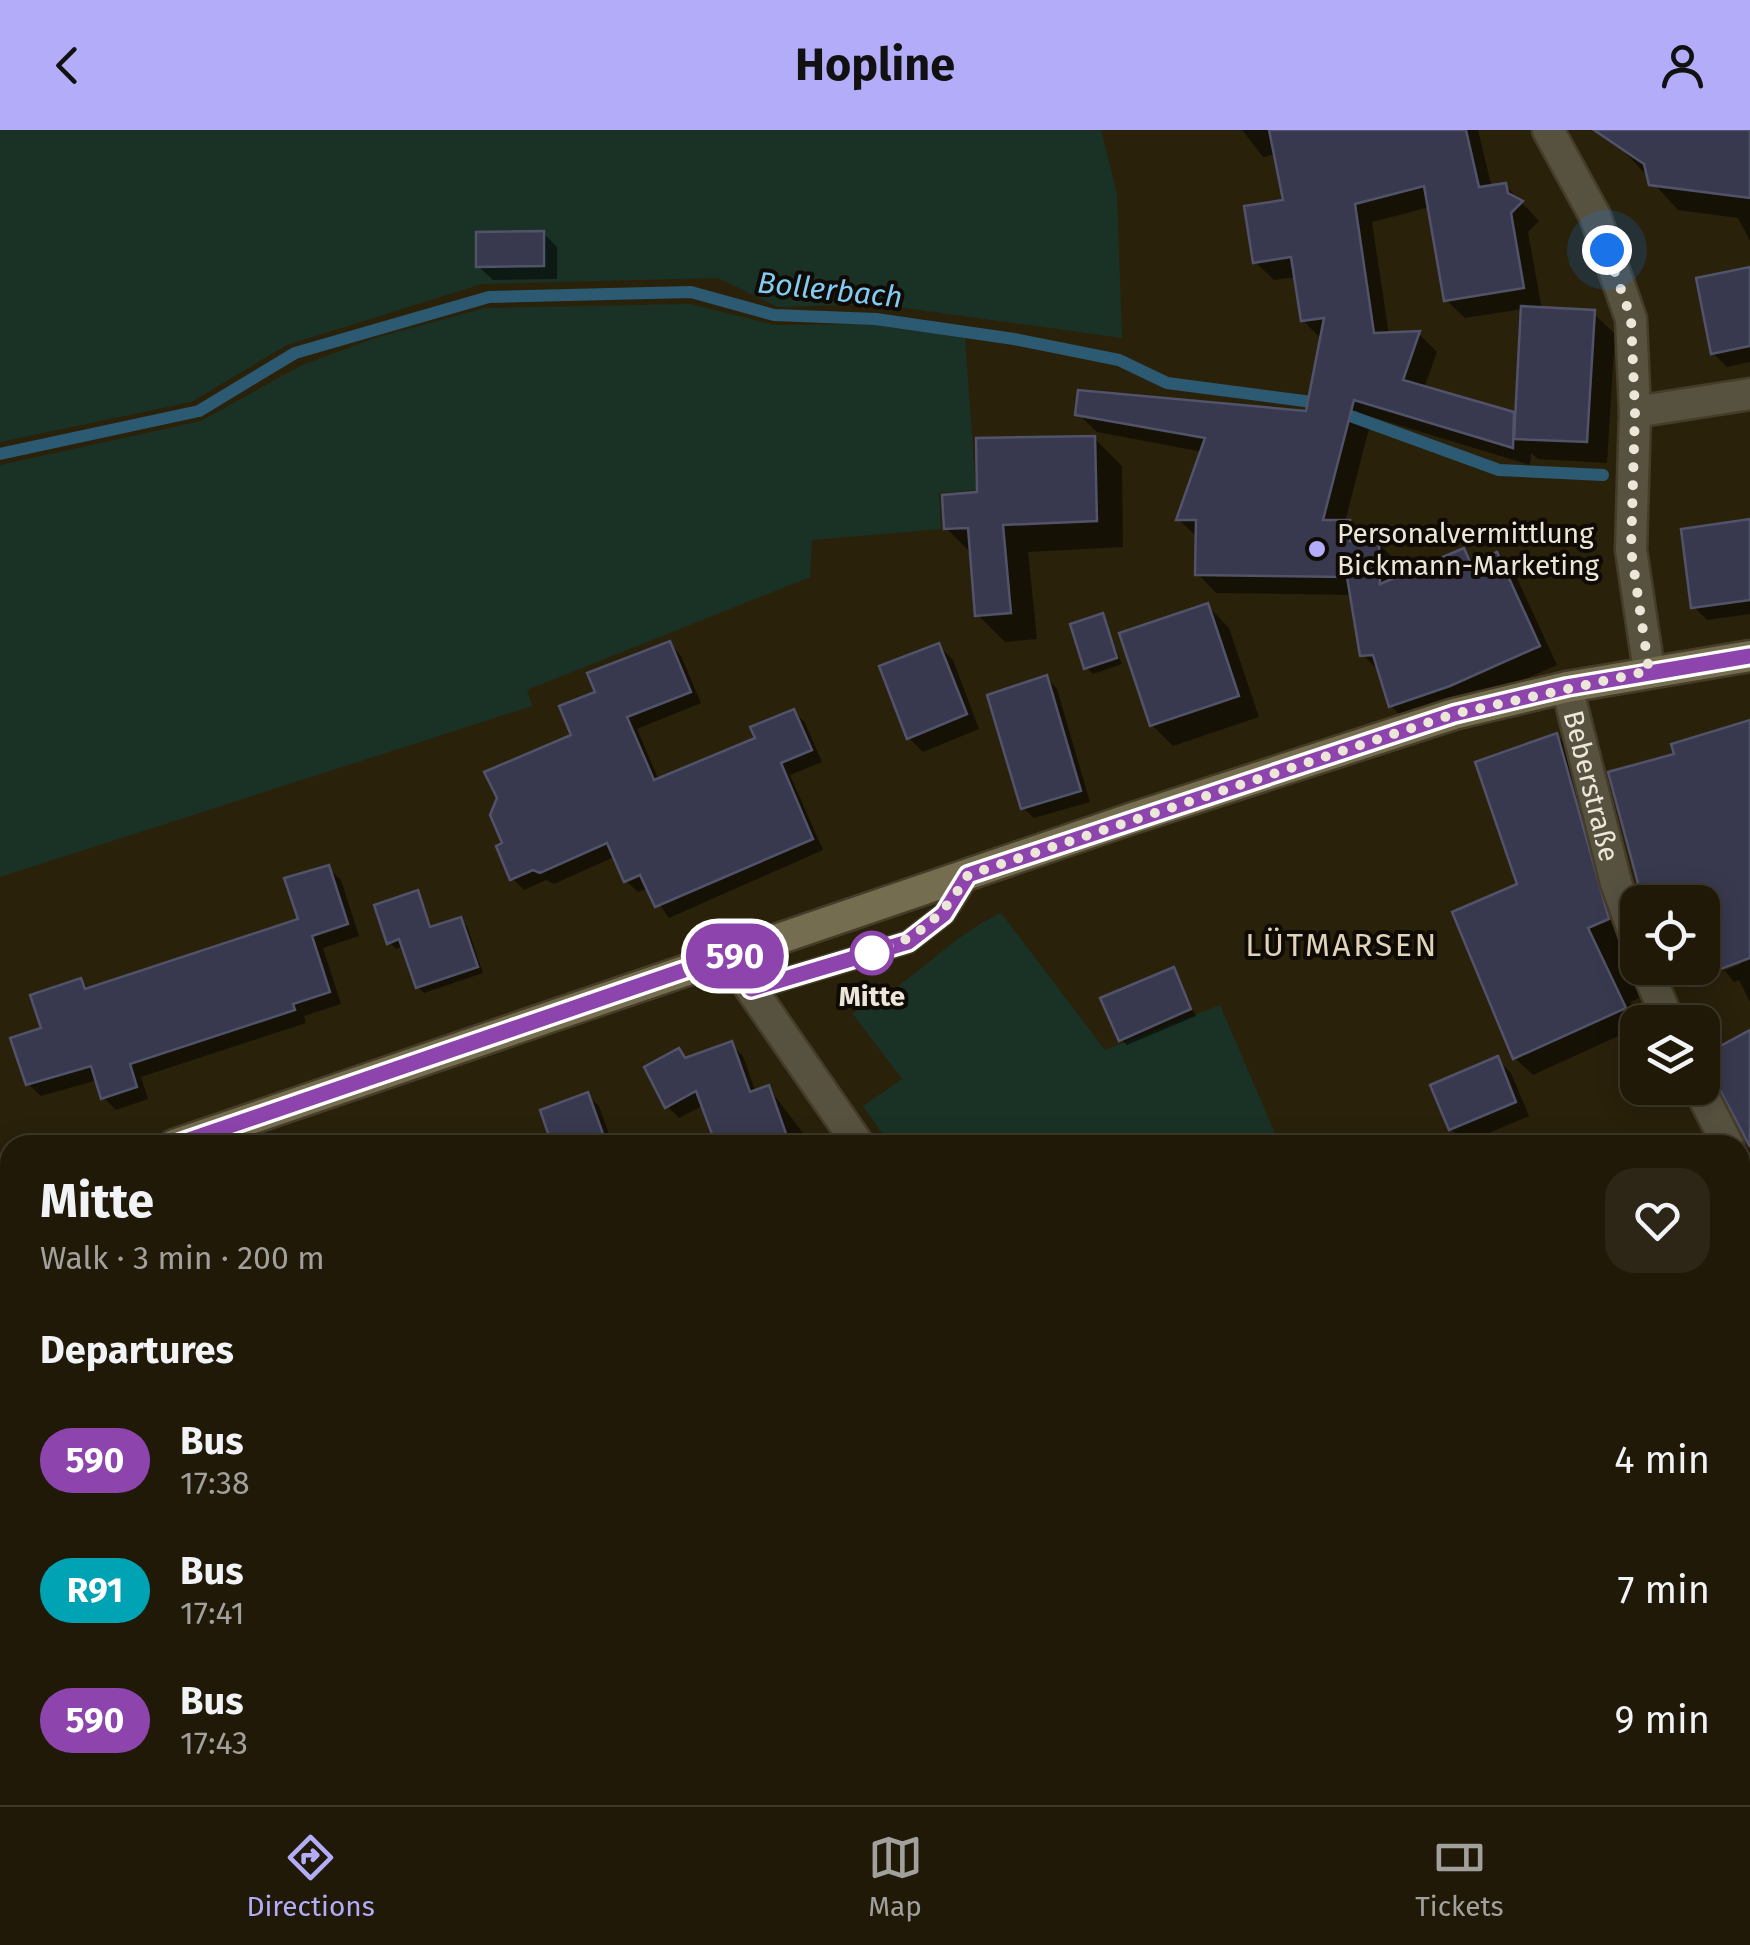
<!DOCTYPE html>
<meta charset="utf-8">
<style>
body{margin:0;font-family:"Fira Sans",sans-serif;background:#2d2616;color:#f1f3f6;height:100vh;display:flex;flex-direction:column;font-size:38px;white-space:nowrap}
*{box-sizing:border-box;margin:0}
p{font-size:32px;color:#a2a09c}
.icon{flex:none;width:55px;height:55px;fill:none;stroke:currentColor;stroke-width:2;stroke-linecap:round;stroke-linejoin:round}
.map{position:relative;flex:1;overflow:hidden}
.drawer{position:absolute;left:0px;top:1005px;width:1750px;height:670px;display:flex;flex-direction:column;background:#201908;border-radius:30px 30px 0 0;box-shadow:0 5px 25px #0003,0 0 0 2px #3d3829}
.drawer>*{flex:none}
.badge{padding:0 20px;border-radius:32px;font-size:35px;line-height:65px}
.fabs{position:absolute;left:1620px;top:755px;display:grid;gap:20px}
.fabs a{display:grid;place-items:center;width:100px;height:100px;border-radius:20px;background:#201908;box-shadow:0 5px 25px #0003,0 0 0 2px #3d3829;font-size:50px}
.you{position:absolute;width:50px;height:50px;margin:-25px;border:8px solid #fff;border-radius:50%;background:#1a73e8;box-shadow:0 0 0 15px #1a73e833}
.map>.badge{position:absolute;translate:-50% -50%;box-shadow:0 0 0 5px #fff}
h2{padding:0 40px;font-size:38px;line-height:90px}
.round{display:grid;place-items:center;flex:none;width:105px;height:105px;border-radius:30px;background:#2d2616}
.headline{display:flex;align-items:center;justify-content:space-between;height:170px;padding:0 40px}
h1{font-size:48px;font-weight:700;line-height:75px}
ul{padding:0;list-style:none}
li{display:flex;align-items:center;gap:30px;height:130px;padding:0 40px}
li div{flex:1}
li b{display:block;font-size:38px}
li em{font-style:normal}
li .badge{min-width:110px;font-weight:700;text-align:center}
header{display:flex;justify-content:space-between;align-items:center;height:130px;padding:0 40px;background:#b3adf9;color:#111;font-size:45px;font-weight:700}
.menu{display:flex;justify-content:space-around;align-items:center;height:140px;border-top:2px solid #3d3829;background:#201908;font-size:28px;color:#a2a09c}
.menu a{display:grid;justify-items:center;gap:5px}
.menu .selected{color:#b3adf9}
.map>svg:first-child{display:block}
.green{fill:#1a3225}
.shadow{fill:#0007;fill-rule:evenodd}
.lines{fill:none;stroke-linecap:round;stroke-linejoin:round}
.stream{stroke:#2c5a72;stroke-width:12}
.building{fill:#38394f;stroke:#51536a;stroke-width:2.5}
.service-casing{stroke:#453d28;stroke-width:25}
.minor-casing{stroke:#453d28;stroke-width:35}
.secondary-casing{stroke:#453d28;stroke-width:35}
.path{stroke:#8d8574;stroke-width:6;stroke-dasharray:5 5;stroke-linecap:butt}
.service{stroke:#575240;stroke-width:20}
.minor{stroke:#575240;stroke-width:30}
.secondary{stroke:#756d50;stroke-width:30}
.line-casing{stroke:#fff;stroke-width:22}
.line{stroke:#8e44ad;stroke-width:15}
.walk{stroke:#ece6d9;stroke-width:10;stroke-dasharray:0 18}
.poi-dot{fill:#b3adf9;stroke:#0f0b04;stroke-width:4}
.stop-dot{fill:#fff;stroke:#8e44ad;stroke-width:5}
.labels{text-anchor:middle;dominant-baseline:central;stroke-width:8;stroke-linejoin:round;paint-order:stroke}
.poi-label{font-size:28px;fill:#ece6d9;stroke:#0f0b04;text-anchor:start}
.street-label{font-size:28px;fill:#ece6d9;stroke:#0f0b04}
.stop-label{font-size:28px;font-weight:bold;fill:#ece6d9;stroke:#0f0b04}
.water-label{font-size:30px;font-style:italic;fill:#82cbf5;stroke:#0f0b04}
.quarter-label{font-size:32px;letter-spacing:2.5px;fill:#dfd4b9;stroke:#0f0b04}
</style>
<header><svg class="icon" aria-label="back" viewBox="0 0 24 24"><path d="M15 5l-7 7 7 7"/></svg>Hopline<svg class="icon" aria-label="person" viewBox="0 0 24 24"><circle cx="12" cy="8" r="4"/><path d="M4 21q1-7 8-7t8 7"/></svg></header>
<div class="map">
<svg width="1750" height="1675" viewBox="0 0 1750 1675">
<rect width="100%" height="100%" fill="#2a210b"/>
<g class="green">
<polygon points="0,0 1101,0 1117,64 1122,208 876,174 778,177 718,148 482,154 287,215 191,272 0,312"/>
<polygon points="690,174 775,195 877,194 965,208 976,360 939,363 941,399 812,410 810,447 527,560 532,576 0,747 0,335 201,291 300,236 375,208 485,178"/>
<path d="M1001,783L1105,920L1220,875L1280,1015H890L863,976L902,949L852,883C907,861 946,808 1001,783Z"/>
</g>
<g class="shadow">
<path d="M1242,0H1478L1492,58L1505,55L1539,91L1528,102L1542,180L1593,183L1615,204L1607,333L1538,329L1531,323L1530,335L1372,287L1345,392L1367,411L1378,413L1397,432V449L1464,421L1476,434L1496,425L1515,444L1557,535L1470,574L1410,594L1391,576L1381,543L1363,525L1353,465L1216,463L1198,444V408L1179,390L1203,322L1097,302L1078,284H1308L1322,210L1303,190L1296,147L1274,150L1255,132L1286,72L1277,24L1263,27ZM1430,77L1446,170L1465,188L1523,179L1517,288L1424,258L1437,222L1419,204L1389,205L1372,92Z"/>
<polygon points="1627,0 1750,0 1750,111 1738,88 1678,80 1618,14"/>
<polygon points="543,103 557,117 557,149 493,150 478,136"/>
<polygon points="1750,139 1750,232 1727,237 1713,223"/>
<polygon points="1094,308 1122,336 1123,417 1028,422 1037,509 1005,512 978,485 973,425 946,398 980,365"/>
<polygon points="1750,392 1750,484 1707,490 1694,477"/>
<polygon points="1208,476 1229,498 1259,587 1173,616 1152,595"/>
<polygon points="1102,486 1122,534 1093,544 1087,538"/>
<polygon points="670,514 681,526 701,573 637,599 659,650 758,609 794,581 805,593 822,632 790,645 823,720 669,788 649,758 638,762 626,751 616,726 554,754 546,750 524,760 512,748 505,715 598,563"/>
<polygon points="939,516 953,530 979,599 923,622 909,608"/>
<polygon points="1047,548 1057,559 1090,672 1034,688 1023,678"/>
<path d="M1750,592V872L1739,850L1734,852L1717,831L1702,837V772H1646L1636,747L1677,626ZM1739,829L1741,834L1723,841V836Z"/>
<polygon points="1557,605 1574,623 1615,779 1646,865 1630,872 1640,892 1638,897 1533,945 1515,928 1455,783 1520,756"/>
<polygon points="328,738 341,750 359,806 323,818 341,874 304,886 306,893 141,947 148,969 116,980 104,968 98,950 41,966 28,954 44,900 81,850 90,860 301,791"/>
<polygon points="417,763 433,799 460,790 467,796 483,843 424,863 418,857 404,816 396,819 389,812"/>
<polygon points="1672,838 1702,838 1680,846"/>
<polygon points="1173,840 1196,886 1127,915 1121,909"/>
<polygon points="731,914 743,926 756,963 769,958 812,1015 718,1015 704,975 679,988 667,976 679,921 688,930"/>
<polygon points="1497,929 1511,943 1529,986 1465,1013 1451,999"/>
<polygon points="587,965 599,976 613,1015 543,1015 540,1008 551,1004"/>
<polygon points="1749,1242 1750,1244 1750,1353 1740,1333 1740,1246"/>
<polygon points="10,1374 10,1477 1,1482 5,1489 0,1492 0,1379"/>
<polygon points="10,1579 10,1665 86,1665 64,1675 0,1675 0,1584"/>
<polygon points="114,1665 157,1665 161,1675 118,1675"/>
<polygon points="529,1665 600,1665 604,1675 539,1675"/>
<polygon points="855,1665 926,1665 930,1675 860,1675"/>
<polygon points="1218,1665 1234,1675 1198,1675"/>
<polygon points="1389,1665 1480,1665 1486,1675 1395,1675"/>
</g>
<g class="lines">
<polyline class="stream" points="0,324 199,281 295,223 489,167 691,162 774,185 876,189 1014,209 1119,230 1167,253 1312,272 1499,340 1603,345"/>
</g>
<g class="building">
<polygon points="1269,0 1466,0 1479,57 1506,53 1508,63 1523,71 1511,83 1524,158 1444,171 1424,56 1355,74 1374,203 1420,201 1403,250 1514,282 1513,318 1354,270 1323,390 1350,390 1350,411 1379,410 1380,454 1464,418 1471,434 1497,422 1540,516 1450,556 1389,577 1373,525 1360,526 1347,447 1195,445 1196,390 1176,390 1205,308 1075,285 1078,260 1306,281 1324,188 1301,191 1291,127 1253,133 1244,76 1283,70"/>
<polygon points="1594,0 1750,0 1750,68 1649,55 1644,34"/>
<polygon points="544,101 544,136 476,137 476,102"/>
<polygon points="1750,137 1750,216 1711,224 1696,148"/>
<polygon points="1521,176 1595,180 1587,312 1514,309"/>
<polygon points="1095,306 1097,391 1003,395 1011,483 975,486 968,398 944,399 942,365 977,362 976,308"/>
<polygon points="1750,389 1750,470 1691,478 1681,399"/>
<polygon points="1208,473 1239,566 1150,596 1119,503"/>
<polygon points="1103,483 1117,528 1084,539 1070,494"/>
<polygon points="670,511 691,562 627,587 654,650 755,608 750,597 794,579 812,620 781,633 813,709 655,777 640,745 624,752 607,713 540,743 533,740 510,750 496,716 502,713 490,685 497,668 484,642 571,605 559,576 595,562 587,543"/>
<polygon points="939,513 967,584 907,609 879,536"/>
<polygon points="1047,545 1081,661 1021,679 987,565"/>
<polygon points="1750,590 1750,828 1718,840 1702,802 1702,772 1643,772 1608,642 1674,624 1671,614"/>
<polygon points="1557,603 1609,789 1588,798 1626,878 1513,929 1452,782 1517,754 1475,632"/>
<polygon points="329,735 348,794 312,806 330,862 293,874 295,880 130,934 137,957 101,969 91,936 26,955 10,908 41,898 30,865 81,848 85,859 298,789 284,748"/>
<polygon points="418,760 430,797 461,787 478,837 416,858 399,809 387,814 374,775"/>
<polygon points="1174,837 1191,879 1119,911 1100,868"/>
<polygon points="1750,900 1750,1017 1702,926"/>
<polygon points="732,911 750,962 769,955 790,1015 716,1015 696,961 665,978 644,937 679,918 685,928"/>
<polygon points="1498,926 1516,972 1449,1000 1430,955"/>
<polygon points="588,962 607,1015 552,1015 540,980"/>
</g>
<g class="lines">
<defs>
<g id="service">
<polyline points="751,859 908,812 944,784 969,745"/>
<polyline points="964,1675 990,1665"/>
</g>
<g id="minor">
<polyline points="1548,0 1595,86 1631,189 1635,282 1631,420 1649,541"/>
<polyline points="1635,282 1750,264"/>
<path id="s1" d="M1567,557L1616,753L1638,814"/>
<polyline points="734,823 751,859 859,1015"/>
<polyline points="1646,838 1669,892"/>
<polyline points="1699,958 1728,1015"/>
<polyline points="1740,1038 1750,1058"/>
<polyline points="0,1153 10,1149"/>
<polyline points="0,1531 10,1525"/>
<polyline points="1321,1665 1328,1675"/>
<polyline points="645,1675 666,1665"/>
</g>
<g id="secondary">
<polyline points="174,1015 1130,689 1454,584 1567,557 1750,526"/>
<polyline points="0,1064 10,1062"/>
</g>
</defs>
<use href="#service" class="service-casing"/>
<use href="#minor" class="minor-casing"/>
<use href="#secondary" class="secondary-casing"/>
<polyline class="path" points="1028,1665 1028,1675"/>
<use href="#service" class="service"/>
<use href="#minor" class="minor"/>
<use href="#secondary" class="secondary"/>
</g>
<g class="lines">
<defs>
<polyline id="line" points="174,1015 734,823 751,859 908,812 944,784 968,745 1454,584 1567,557 1750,526"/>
</defs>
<use href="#line" class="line-casing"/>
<use href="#line" class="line"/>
<path class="walk" d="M872,823C919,809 943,786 968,745L1454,584L1649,541L1631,420L1635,282L1631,188L1607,120"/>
</g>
<circle class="poi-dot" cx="1317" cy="419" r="10"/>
<circle class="stop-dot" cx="872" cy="823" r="20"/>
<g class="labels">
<g class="poi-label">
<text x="1337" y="403">Personalvermittlung<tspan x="1337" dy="32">Bickmann-Marketing</tspan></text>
</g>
<g class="street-label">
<text stroke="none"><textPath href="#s1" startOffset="102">Beberstraße</textPath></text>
</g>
<g class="stop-label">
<text x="872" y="866">Mitte</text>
</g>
<g class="water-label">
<text transform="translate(830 160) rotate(6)">Bollerbach</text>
</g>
<g class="quarter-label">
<text x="1342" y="815">LÜTMARSEN</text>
</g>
</g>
</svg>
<div class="fabs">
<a><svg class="icon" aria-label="locate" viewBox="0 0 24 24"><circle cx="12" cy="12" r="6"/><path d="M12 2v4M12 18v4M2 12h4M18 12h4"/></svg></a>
<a><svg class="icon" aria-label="layers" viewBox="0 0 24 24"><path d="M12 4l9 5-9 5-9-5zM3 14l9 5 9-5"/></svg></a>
</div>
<div class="you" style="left:1607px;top:120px"></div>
<b class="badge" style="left:735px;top:826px;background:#8e44ad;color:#fff">590</b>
<section class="drawer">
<div class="headline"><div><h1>Mitte</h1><p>Walk · 3 min · 200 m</p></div><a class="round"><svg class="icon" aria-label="heart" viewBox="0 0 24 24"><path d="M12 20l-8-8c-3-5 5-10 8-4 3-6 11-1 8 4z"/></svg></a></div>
<h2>Departures</h2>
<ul>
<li><span class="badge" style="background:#8e44ad;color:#fff">590</span><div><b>Bus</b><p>17:38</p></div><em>4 min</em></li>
<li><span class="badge" style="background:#00a3b4;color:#fff">R91</span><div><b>Bus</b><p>17:41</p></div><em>7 min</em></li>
<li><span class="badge" style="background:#8e44ad;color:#fff">590</span><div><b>Bus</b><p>17:43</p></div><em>9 min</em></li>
</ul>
</section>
</div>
<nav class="menu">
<a class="selected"><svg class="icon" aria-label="directions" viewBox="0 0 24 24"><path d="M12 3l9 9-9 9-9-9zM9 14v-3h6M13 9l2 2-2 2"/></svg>Directions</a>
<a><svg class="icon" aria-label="map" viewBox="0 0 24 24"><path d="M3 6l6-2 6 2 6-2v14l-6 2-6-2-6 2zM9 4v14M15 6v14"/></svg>Map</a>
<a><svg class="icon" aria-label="tickets" viewBox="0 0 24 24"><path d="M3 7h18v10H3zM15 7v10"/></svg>Tickets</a>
</nav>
